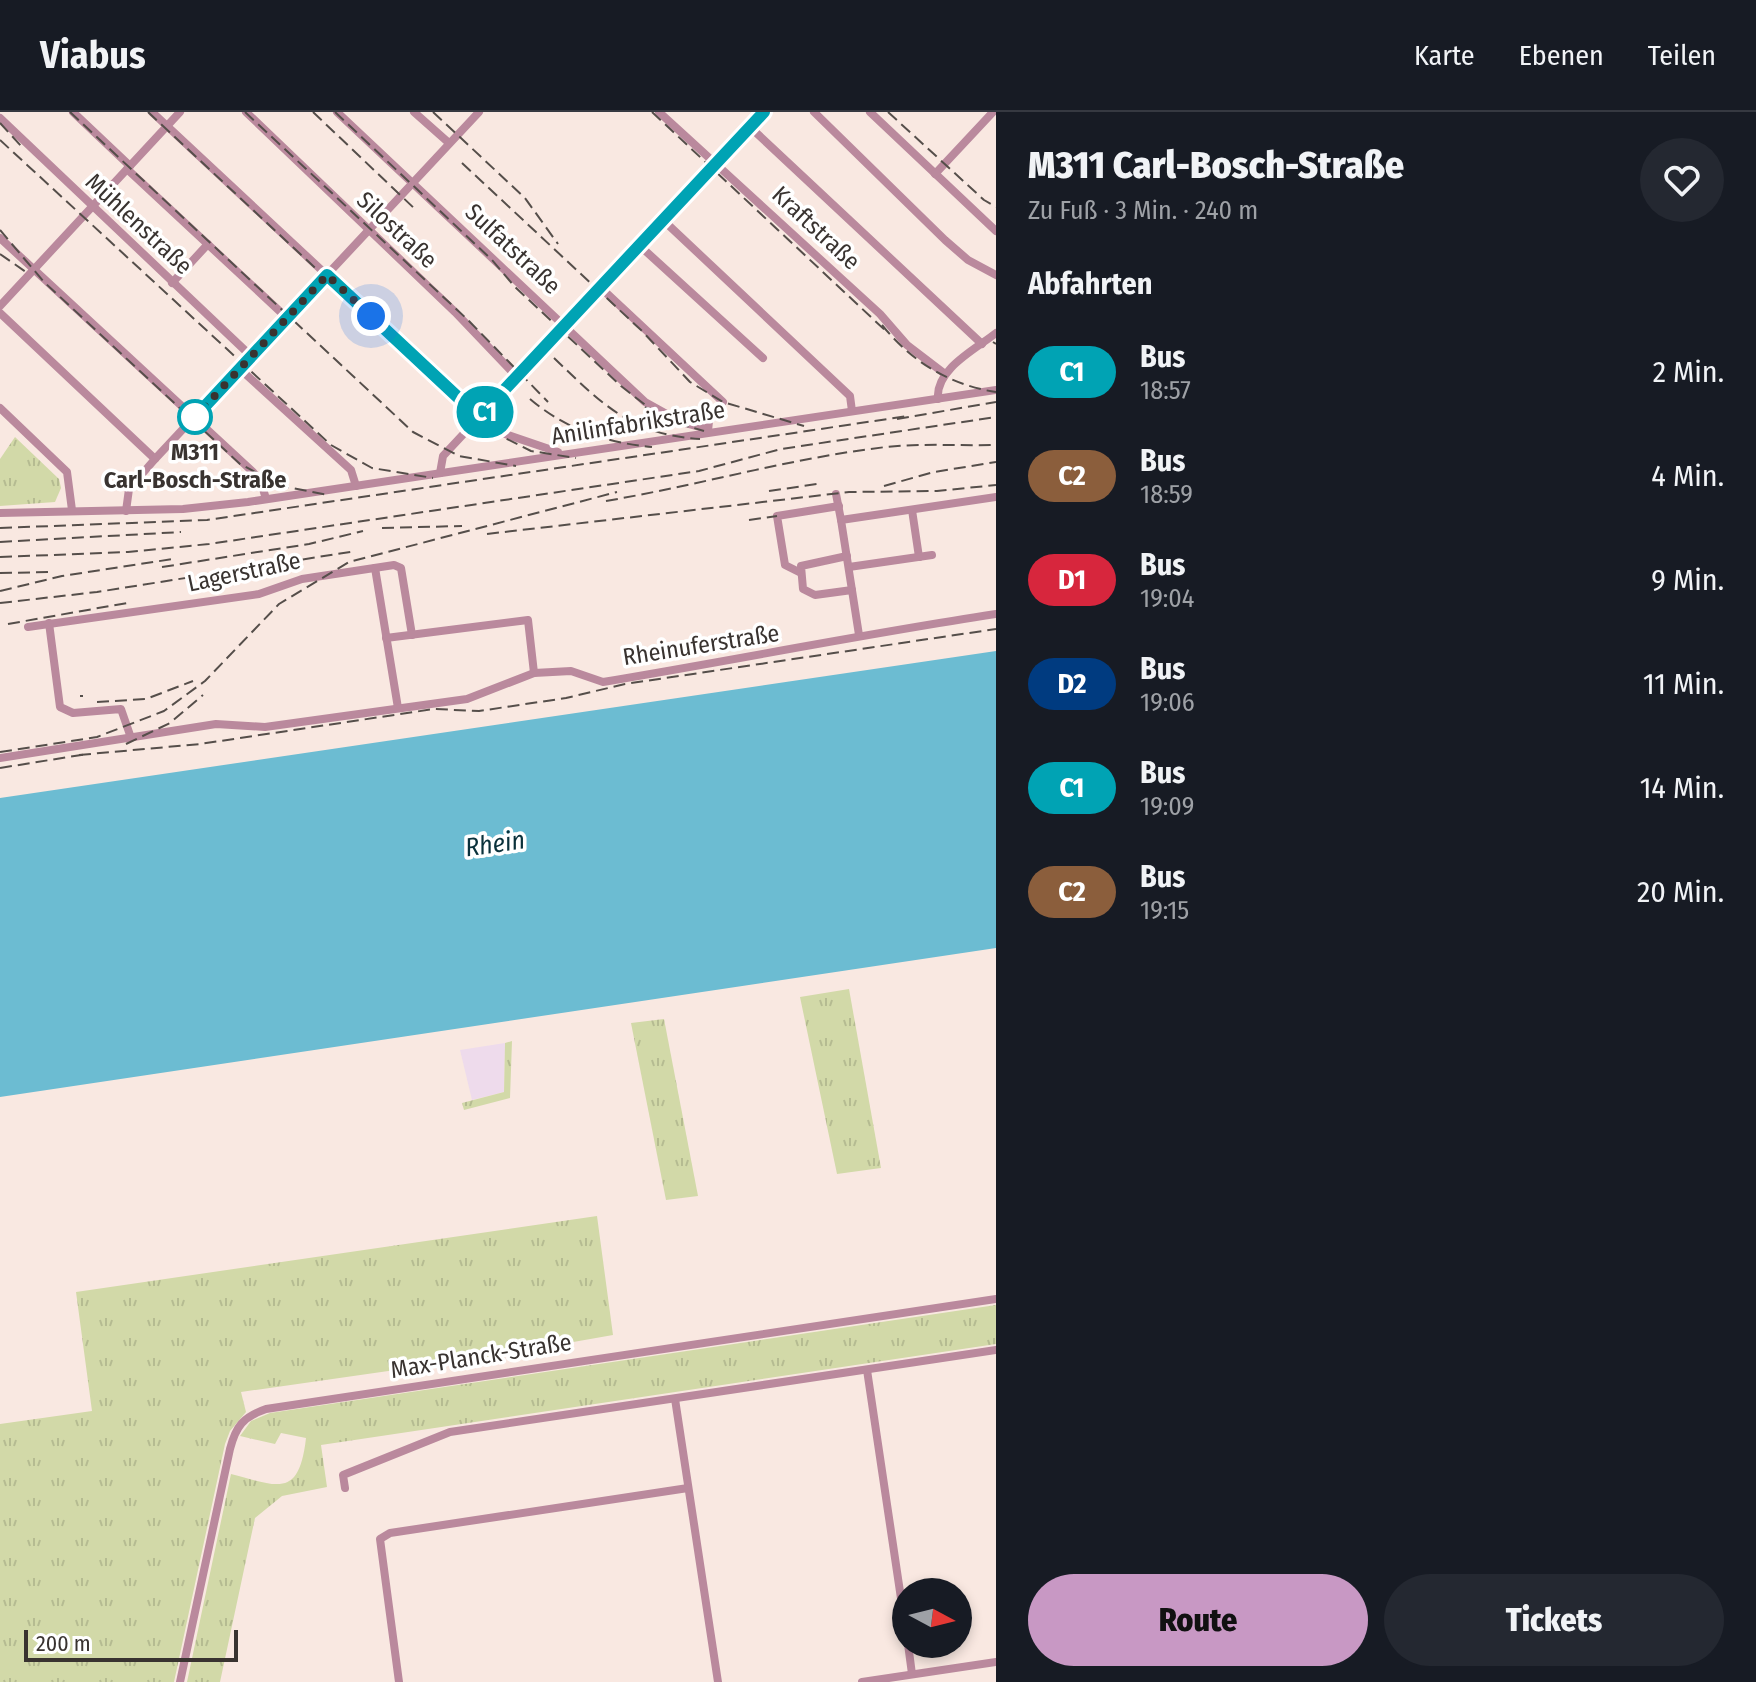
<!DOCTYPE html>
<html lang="de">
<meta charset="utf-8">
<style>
body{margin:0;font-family:"Fira Sans Condensed",sans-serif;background:#242831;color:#f1f3f6;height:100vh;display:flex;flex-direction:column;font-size:30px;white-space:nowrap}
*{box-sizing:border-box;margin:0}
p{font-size:26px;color:#9ea1a6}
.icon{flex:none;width:44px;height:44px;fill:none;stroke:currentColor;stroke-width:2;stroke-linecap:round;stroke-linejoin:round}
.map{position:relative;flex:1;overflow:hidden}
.details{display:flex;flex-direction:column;background:#171b24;width:760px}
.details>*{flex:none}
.badge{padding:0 16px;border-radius:26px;font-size:28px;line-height:52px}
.needle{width:52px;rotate:97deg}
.fabs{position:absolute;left:892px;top:1466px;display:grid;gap:16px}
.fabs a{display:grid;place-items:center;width:80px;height:80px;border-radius:50%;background:#171b24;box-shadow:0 4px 12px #0003;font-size:40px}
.scale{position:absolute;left:24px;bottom:20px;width:214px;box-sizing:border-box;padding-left:8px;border:4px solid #393330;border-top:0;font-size:22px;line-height:28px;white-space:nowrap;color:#393330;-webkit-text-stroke:6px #fff;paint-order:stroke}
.you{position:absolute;width:40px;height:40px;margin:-20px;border:6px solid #fff;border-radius:50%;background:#1a73e8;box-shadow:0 0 0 12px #1a73e833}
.map>.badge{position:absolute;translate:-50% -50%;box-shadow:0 0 0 4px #fff}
h2{padding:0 32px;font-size:30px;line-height:72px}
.round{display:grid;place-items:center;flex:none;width:84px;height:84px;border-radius:42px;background:#242831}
.overview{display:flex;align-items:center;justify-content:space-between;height:136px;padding:0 32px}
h1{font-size:38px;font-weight:800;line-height:60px}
.button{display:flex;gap:16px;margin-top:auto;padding:16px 32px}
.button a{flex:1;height:92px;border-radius:48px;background:#c898c4;color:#111;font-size:32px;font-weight:800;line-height:92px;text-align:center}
.button a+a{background:#242831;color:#f1f3f6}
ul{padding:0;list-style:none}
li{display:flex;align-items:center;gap:24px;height:104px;padding:0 32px}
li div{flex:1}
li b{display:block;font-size:30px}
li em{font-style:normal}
li .badge{min-width:88px;font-weight:700;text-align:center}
header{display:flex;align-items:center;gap:48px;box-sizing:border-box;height:112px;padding:0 40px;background:#171b24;border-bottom:2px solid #363941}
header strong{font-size:38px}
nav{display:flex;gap:44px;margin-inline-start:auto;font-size:28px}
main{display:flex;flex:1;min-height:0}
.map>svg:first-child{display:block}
.commercial{fill:#eedbec}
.grass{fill:url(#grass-tufts)}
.water{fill:#6cbcd2}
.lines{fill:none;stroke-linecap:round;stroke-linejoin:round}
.minor{stroke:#ba899d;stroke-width:8}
.rail{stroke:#554e4a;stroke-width:2;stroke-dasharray:12 6;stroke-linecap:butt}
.line-casing{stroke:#fff;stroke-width:18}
.line{stroke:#00a3b4;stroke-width:12}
.walk{stroke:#393330;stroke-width:8;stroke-dasharray:0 14.4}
.stop-dot{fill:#fff;stroke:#00a3b4;stroke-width:4}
.labels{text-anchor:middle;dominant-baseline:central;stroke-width:7;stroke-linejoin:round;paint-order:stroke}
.street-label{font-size:24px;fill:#393330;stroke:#fff}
.stop-label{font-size:24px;font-weight:bold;fill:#393330;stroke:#fff}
.water-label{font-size:26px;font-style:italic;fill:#0a313b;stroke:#fff}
</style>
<header>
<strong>Viabus</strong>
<nav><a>Karte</a><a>Ebenen</a><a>Teilen</a></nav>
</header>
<main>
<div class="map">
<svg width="996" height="1570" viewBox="0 0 996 1570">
<defs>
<pattern id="grass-tufts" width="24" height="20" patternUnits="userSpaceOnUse" patternTransform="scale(2)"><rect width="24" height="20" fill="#d2d9a8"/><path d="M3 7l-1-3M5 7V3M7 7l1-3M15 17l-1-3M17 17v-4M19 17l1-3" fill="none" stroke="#b5bb91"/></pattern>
</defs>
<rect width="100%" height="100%" fill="#f9e8e1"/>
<polygon class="commercial" points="505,931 504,980 472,988 460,938"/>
<g class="grass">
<polygon points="15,325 59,367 61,376 55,390 0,394 0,347"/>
<polygon points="849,877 881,1056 837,1062 800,885"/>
<polygon points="664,907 698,1084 666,1088 631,911"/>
<polygon points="512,929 510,986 464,998 462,991 504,980 505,931"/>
<polygon points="597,1104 613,1223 493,1244 241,1280 246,1300 230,1319 225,1332 174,1570 0,1570 0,1312 92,1299 76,1180"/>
<path d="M996,1193V1232L321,1333L327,1375L282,1384L255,1406L220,1570H187L231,1362C278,1374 299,1387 306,1326L281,1321L275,1332L240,1324L251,1309L270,1301Z"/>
</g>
<polygon class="water" points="996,539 996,836 0,985 0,686"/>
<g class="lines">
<g class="minor">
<polyline points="73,0 130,54"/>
<polyline points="152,0 479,305 505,322 558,340"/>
<polyline points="246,0 455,200 518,266"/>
<polyline points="337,0 645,290 681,310 707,317"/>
<polyline points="414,0 449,31"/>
<polyline points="659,0 880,202 907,233 945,262"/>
<polyline points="814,0 945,128 968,148 996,163"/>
<polyline points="870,0 996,119"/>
<polyline points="0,6 252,245"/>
<polyline points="750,15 982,232"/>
<polyline points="127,57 287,206"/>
<polyline points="935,62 993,0"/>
<polyline points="663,108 850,284 852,299"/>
<polyline points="0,126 253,360 261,370 266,387"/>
<polyline points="640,134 763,246"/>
<polyline points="172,171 208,132"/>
<polyline points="601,176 723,290 709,309 708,319"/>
<polyline points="0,194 180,0"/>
<polyline points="0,201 155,347"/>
<polyline points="240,257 351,358 356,374"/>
<path d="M938,287C935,257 976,237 996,221"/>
<polyline points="0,296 67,360 72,398"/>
<polyline points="440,361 443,344 764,0"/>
<polyline points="836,382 841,408"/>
<polyline points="912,398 919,445"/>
<polyline points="126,399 129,377 155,347 479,0"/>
<polyline points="0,401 183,397 248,390 996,278"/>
<polyline points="847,444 801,454 803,477 815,483 852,478"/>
<polyline points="849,455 932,443"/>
<polyline points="375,456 398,596"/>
<polyline points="799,460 785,453 777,404 839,394"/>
<polyline points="49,511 60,595 73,601 121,597 130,623"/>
<polyline points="28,515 259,482 302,467 394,453 401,456 412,523"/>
<polyline points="859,523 841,408 996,385"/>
<polyline points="386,526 528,508 534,561"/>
<path d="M0,646L216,612L265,615L467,587L534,561L571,559L603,570C735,548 864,522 996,502"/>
<polyline points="867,1258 906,1520"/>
<polyline points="675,1287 718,1570"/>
<polyline points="345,1376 343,1363 450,1320 996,1238"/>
<polyline points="908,1532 912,1562"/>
<path d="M180,1570L230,1337C236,1314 243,1305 266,1297L996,1187"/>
<polyline points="399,1570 380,1427 390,1421 688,1376"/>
<polyline points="862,1570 996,1550"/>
</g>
<g class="rail">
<polyline points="70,0 413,320 459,344 516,354"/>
<polyline points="148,0 489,318 531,339 576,346"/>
<polyline points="245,0 468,208 548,290"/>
<polyline points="313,0 417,99"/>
<polyline points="335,0 492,148 515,175 621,274 653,299"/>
<polyline points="433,0 525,86 558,132"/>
<polyline points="652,0 888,221"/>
<polyline points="888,0 984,88 996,95"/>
<polyline points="0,11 22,35"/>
<polyline points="0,28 331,333 372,356 433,366"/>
<polyline points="462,51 642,219 690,270 723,290 804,314"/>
<polyline points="0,118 44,170 240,352 282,374 328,383"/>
<polyline points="0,142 26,160"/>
<path d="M882,213C911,249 949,273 996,280"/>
<polyline points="993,230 996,232"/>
<path d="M554,246C601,291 631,323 700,327"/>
<path d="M530,287C565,317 607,331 652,335"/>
<polyline points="645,295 670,309 704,319"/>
<polyline points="897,307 996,290"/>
<polyline points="884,374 934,360 996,350"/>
<polyline points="769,379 817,372"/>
<path d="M606,389C700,373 791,346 886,335C922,331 960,334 996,333"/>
<polyline points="749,408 777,404"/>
<polyline points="0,416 207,408 908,304"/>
<polyline points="382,416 462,414"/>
<polyline points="487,422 849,380 937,379 996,373"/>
<polyline points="0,430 181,420"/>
<polyline points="0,445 128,440 209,432 699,359 781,337 996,305"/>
<polyline points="162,455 309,432 363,419"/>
<polyline points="0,461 52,460"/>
<polyline points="0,479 62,464 173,447"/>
<polyline points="0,491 97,480 356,439"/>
<polyline points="8,512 127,491"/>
<polyline points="80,584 83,584"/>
<polyline points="97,590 146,587 193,569"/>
<polyline points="126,632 170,611 203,583"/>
<polyline points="0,640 97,625 164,599 205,569 279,492 349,450 617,380"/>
<polyline points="79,643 200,632 434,597 479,599 566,586 625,572 996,517"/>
<polyline points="0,656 87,642"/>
</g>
</g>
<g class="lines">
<defs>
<polyline id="line" points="195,305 327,163 479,305 764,0"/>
</defs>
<use href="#line" class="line-casing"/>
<use href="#line" class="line"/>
<polyline class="walk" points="195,305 327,163 371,204"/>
</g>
<circle class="stop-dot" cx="195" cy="305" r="16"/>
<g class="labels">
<g class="street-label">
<text transform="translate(139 112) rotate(43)">Mühlenstraße</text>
<text transform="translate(816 116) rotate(43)">Kraftstraße</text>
<text transform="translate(397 118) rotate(43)">Silostraße</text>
<text transform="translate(513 137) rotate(43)">Sulfatstraße</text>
<text transform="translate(638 311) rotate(-9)">Anilinfabrikstraße</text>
<text transform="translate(244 460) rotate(-12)">Lagerstraße</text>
<text transform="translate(701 533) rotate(-9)">Rheinuferstraße</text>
<text transform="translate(481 1244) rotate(-9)">Max-Planck-Straße</text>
</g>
<g class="stop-label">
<text x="195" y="340">M311<tspan x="195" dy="28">Carl-Bosch-Straße</tspan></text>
</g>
<g class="water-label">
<text transform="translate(495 732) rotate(-8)">Rhein</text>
</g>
</g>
</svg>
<div class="fabs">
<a><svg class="needle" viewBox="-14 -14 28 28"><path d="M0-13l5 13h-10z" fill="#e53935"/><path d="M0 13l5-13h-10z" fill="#9ea1a6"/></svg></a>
</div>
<div class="scale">200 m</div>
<div class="you" style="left:371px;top:204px"></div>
<b class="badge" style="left:485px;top:300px;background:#00a3b4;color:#fff">C1</b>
</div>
<section class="details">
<div class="overview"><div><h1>M311 Carl-Bosch-Straße</h1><p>Zu Fuß · 3 Min. · 240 m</p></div><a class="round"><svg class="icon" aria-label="heart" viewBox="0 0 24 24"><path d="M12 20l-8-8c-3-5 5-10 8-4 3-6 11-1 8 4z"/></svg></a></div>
<h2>Abfahrten</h2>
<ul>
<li><span class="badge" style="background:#00a3b4;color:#fff">C1</span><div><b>Bus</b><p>18:57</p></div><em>2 Min.</em></li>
<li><span class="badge" style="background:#8b5e3c;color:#fff">C2</span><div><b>Bus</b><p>18:59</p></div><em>4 Min.</em></li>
<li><span class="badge" style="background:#d7263d;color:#fff">D1</span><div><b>Bus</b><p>19:04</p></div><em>9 Min.</em></li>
<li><span class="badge" style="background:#003b80;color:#fff">D2</span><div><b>Bus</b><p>19:06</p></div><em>11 Min.</em></li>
<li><span class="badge" style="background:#00a3b4;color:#fff">C1</span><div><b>Bus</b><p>19:09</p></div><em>14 Min.</em></li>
<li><span class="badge" style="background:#8b5e3c;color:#fff">C2</span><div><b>Bus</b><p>19:15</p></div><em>20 Min.</em></li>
</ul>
<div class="button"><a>Route</a><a>Tickets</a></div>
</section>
</main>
